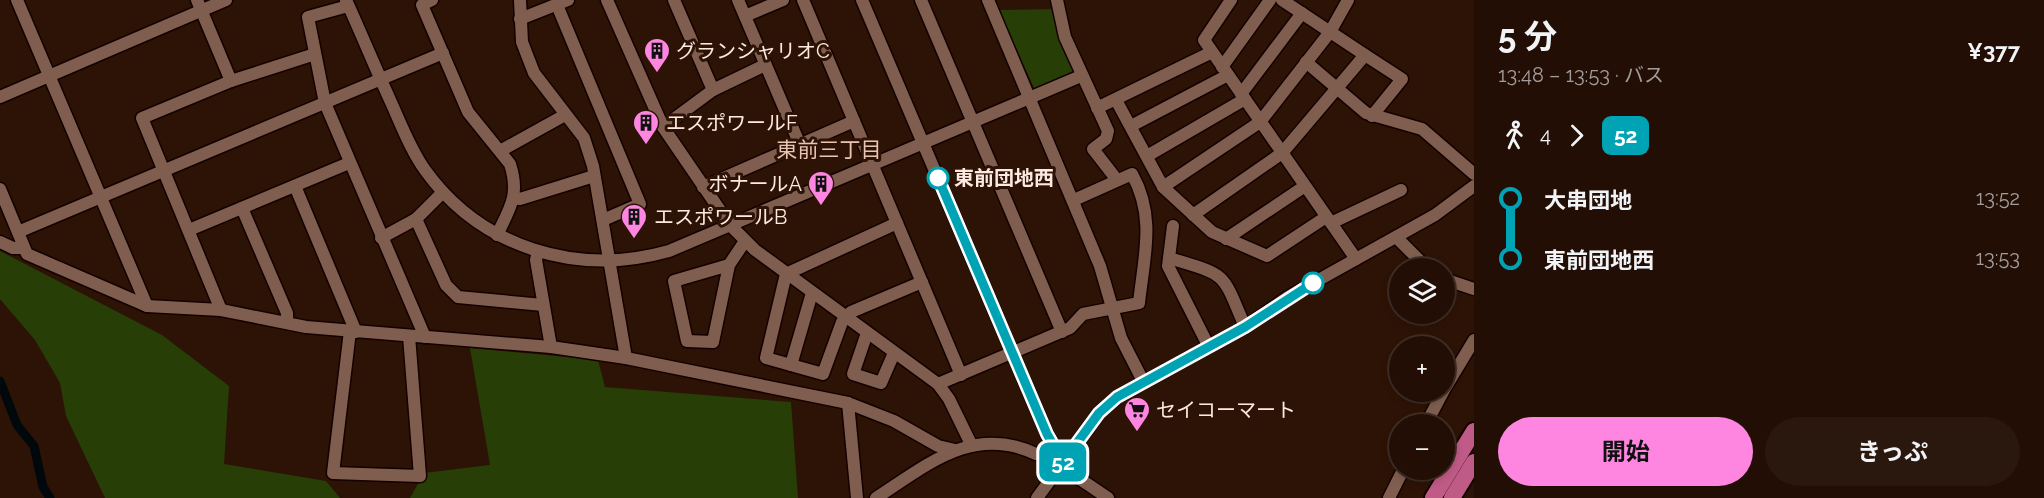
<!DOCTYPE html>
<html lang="ja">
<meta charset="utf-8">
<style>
body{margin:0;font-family:Raleway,"Noto Sans JP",sans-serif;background:#2a170e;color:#f1f3f6;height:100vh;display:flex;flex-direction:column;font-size:22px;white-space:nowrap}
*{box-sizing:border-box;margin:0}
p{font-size:20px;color:#a29c9a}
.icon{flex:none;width:33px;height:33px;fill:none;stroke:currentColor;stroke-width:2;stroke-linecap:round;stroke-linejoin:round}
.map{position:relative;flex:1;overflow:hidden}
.side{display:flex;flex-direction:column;background:#220e04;width:570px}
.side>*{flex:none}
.badge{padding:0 12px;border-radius:9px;font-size:21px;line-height:39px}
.tools{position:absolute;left:1389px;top:258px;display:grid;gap:12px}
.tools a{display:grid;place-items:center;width:66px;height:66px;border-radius:50%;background:#220e04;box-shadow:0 3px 9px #0003,0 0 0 2px #3f2e26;font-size:30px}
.map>.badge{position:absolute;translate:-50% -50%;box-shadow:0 0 0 3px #fff}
.legs{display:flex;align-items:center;gap:9px;height:66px;padding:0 24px;font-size:20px}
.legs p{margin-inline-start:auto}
.overview{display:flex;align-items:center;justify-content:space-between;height:102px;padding:0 24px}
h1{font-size:33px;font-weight:700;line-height:45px}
.button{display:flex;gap:12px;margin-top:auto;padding:12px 24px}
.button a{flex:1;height:69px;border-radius:36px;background:#fe86e1;color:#111;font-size:24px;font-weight:700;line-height:69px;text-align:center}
.button a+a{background:#2a170e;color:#f1f3f6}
ul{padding:0 24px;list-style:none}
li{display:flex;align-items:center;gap:21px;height:60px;font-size:22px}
li i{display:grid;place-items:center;width:9px;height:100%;margin:0 8px;background:currentColor}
li i::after{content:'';width:15px;height:15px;margin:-8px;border:4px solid;border-radius:50%;background:#220e04}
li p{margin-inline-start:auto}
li:first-child i{background:linear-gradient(#0000 50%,currentColor 0)}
li:last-child i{background:linear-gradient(currentColor 50%,#0000 0)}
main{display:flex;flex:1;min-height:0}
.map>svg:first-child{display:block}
.green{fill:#273e07}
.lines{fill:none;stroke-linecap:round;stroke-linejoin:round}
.canal{stroke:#01080c;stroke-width:9}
.minor-casing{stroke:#140100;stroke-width:15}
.highway-casing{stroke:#140100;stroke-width:20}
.minor{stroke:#7f5e4f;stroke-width:12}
.highway{stroke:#c05a86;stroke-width:16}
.line-1-casing{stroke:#fff;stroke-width:14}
.line-1{stroke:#00a3b4;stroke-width:9}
.stop-1-dot{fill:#fff;stroke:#00a3b4;stroke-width:3}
.labels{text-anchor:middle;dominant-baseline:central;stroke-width:6;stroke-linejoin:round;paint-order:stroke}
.poi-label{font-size:20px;fill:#fde9e1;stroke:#2d1306;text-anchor:start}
.stop-label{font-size:20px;font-weight:bold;fill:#fde9e1;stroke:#2d1306;text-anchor:start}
.neighbourhood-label{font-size:21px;fill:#eac4b3;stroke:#2d1306}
</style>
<main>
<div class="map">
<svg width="1474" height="498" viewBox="0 0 1474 498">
<rect width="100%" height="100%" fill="#2d1306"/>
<g class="green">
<polygon points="1056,9 1074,66 1073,72 1034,88 999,10"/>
<polygon points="0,251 162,335 229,386 224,464 326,481 340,498 105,498 66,416 60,383 35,340 0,299"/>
<polygon points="470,348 598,360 605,387 791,402 798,498 410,498 424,473 490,465"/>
</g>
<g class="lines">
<polyline class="canal" points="0,381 17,425 34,446 43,487 50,498"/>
<defs>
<g id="minor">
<polyline points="17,0 147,306"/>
<polyline points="197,0 231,81"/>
<path d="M346,0C361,33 375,67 390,100C401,124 410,149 425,170C481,248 577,277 669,251L1081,76"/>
<path d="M432,0L422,5L468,112L510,164C520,195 510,208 497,235"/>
<polyline points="520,0 522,42 534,73 584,138 593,166 626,358"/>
<polyline points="607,0 663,127 730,225 755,250 938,384 949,399 971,444"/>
<polyline points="674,0 713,90"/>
<polyline points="738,0 800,145"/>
<polyline points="803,0 961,375"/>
<polyline points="862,0 1047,434 1071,473 1108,498"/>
<polyline points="921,0 1062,332"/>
<polyline points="988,0 1100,266 1121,338 1143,381"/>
<polyline points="1057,0 1065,37 1108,131 1106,139 1093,149 1117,180"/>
<polyline points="1231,0 1204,40 1356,259"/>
<polyline points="557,5 640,204 603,220"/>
<polyline points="348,6 308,17 325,103 425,337"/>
<polyline points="745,16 783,0"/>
<polyline points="520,19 568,0"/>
<polyline points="1365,55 1402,79 1372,116"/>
<polyline points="1306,62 1366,113 1422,129 1474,174"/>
<polyline points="1222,67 1270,0"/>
<polyline points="1241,94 1302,13"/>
<polyline points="0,97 226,0"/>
<polyline points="1116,100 1163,187 1212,232 1267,256 1326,217"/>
<polyline points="1097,108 1212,52"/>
<polyline points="1131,126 1228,75"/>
<polyline points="663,127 713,90 765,65"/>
<polyline points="500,151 565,115"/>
<polyline points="1147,156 1245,99"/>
<polyline points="295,186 356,332"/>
<polyline points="703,187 854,121"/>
<polyline points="1163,187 1260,122 1330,32 1348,0"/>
<polyline points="0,189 27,254 147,306 221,310 306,327 551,347 626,358 848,403 894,421 938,446 955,450"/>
<polyline points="514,198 520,199 594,176"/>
<polyline points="242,208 287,313 287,322"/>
<polyline points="1193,215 1282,153 1365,55 1282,0"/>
<polyline points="416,219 446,285 458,297 543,305"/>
<polyline points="897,223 786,274 766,358 823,374 842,322 851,312 922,282"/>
<polyline points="1331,223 1401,190"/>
<polyline points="1173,226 1168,266 1209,347"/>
<polyline points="189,230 349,163"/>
<polyline points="18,232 443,53"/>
<polyline points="1396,237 1427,268"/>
<polyline points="381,238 416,219 443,192"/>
<polyline points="1226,239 1305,186"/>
<polyline points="0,242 13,248 24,248"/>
<polyline points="538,252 536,260 551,347"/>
<path d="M1169,258C1228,276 1221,270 1245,327"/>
<polyline points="729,265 713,342 687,341 674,281 729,265 745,241"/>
<polyline points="1444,279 1474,289"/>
<polyline points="221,310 142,118 231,81 315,54"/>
<polyline points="350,331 333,473 420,476 409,336"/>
<polyline points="867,333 853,374 881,383 894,353"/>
<polyline points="791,365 812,293"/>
<path d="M938,384L1070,328L1083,314L1139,303C1144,256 1156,217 1132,174L1074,200"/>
<polyline points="1444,390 1474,340"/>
<polyline points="848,403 857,498"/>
<polyline points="1426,424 1443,392"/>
<path d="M876,498C927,465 973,424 1036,454"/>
<polyline points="1037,498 1099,413 1117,397 1245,327 1288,297 1435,215 1474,186"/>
<polyline points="1389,498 1403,470"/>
</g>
<g id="highway">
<polyline points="1433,498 1474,431"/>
<polyline points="1452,498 1474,462"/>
</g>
</defs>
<use href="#minor" class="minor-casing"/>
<use href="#highway" class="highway-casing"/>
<use href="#minor" class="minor"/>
<use href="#highway" class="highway"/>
</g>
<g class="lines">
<defs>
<polyline id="line-1" points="938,178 1047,434 1063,462 1099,413 1117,397 1245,327 1313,283"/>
</defs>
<use href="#line-1" class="line-1-casing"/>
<use href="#line-1" class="line-1"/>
</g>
<defs>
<symbol id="building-pin" viewBox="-11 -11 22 30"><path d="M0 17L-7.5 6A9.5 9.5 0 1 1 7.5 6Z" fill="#fe86e1" stroke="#2d1306"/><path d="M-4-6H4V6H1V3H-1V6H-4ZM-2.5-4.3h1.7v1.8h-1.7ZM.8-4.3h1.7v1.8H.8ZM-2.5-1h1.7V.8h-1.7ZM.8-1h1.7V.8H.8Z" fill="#111"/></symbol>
<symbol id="supermarket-pin" viewBox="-11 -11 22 30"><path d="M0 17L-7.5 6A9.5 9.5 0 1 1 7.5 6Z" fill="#fe86e1" stroke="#2d1306"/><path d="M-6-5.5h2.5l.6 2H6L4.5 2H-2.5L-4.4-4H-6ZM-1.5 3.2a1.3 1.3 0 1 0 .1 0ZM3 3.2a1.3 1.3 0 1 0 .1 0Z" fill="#111"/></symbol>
</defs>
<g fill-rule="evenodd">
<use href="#building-pin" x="642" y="36" width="30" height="40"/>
<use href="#building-pin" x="631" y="108" width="30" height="40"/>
<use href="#building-pin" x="806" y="169" width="30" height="40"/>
<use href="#building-pin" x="619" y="202" width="30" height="40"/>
<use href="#supermarket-pin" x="1122" y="395" width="30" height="40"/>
</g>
<g class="stop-1-dot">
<circle cx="938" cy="178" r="10"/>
<circle cx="1313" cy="283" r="10"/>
</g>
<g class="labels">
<g class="poi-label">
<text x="676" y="51">グランシャリオC</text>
<text x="666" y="123">エスポワールF</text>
<text x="802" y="184" text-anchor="end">ボナールA</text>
<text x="654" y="217">エスポワールB</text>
<text x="1156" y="410">セイコーマート</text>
</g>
<g class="stop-label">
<text x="954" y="178">東前団地西</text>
</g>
<g class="neighbourhood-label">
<text x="829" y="149">東前三丁目</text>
</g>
</g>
</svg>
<div class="tools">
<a><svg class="icon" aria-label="layers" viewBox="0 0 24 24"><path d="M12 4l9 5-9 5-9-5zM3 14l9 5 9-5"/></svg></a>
<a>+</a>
<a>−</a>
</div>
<b class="badge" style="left:1063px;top:462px;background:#00a3b4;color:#fff">52</b>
</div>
<section class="side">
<div class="overview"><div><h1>5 分</h1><p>13:48 – 13:53 · バス</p></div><b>¥377</b></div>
<div class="legs"><svg class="icon" aria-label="walk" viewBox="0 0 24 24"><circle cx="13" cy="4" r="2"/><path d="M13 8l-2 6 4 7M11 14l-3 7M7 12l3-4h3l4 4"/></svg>4<svg class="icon" aria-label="forward" viewBox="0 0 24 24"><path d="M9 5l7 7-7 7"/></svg><b class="badge" style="background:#00a3b4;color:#fff">52</b></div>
<ul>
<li><i style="color:#00a3b4"></i><b>大串団地</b><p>13:52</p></li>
<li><i style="color:#00a3b4"></i><b>東前団地西</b><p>13:53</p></li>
</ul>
<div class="button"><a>開始</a><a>きっぷ</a></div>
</section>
</main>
